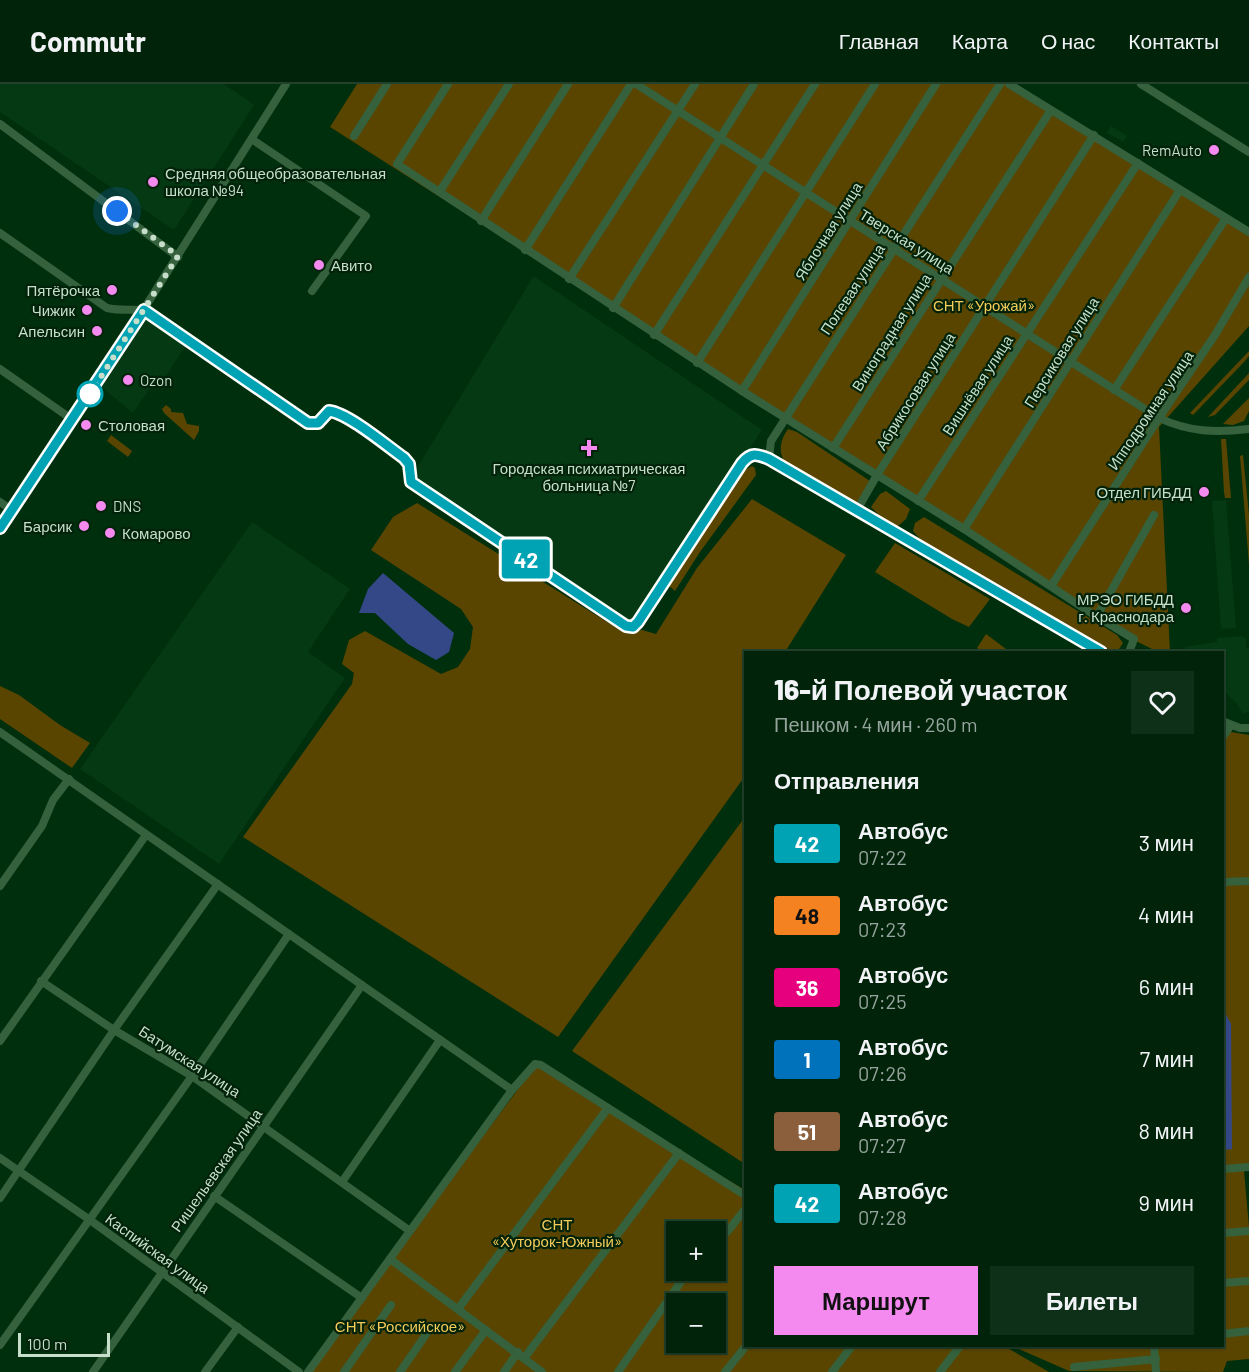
<!DOCTYPE html>
<html lang="ru">
<meta charset="utf-8">
<style>
body{margin:0;font-family:Barlow,sans-serif;background:#0e2f18;color:#f1f3f6;height:100vh;display:flex;flex-direction:column;font-size:22px;white-space:nowrap}
*{box-sizing:border-box;margin:0}
p{font-size:20px;color:#95a49c}
.icon{flex:none;width:33px;height:33px;fill:none;stroke:currentColor;stroke-width:2;stroke-linecap:round;stroke-linejoin:round}
.map{position:relative;flex:1;overflow:hidden}
.drawer{position:absolute;left:744px;top:567px;width:480px;height:696px;display:flex;flex-direction:column;background:#00230a;border-radius:0px;box-shadow:0 2px 4px #0004,0 0 0 2px #22402b}
.drawer>*{flex:none}
.badge{padding:0 12px;border-radius:4px;font-size:21px;line-height:39px}
.buttons{position:absolute;left:666px;top:1137px;display:grid;gap:12px}
.buttons a{display:grid;place-items:center;width:60px;height:60px;border-radius:0px;background:#00230a;box-shadow:0 2px 4px #0004,0 0 0 2px #22402b;font-size:30px}
.scale{position:absolute;left:18px;bottom:15px;width:92px;box-sizing:border-box;padding-left:6px;border:3px solid #c7dfca;border-top:0;font-size:16px;line-height:21px;white-space:nowrap;color:#c7dfca;-webkit-text-stroke:4px #02230a;paint-order:stroke}
.you{position:absolute;width:30px;height:30px;margin:-15px;border:4px solid #fff;border-radius:50%;background:#1a73e8;box-shadow:0 0 0 9px #1a73e833}
.map>.badge{position:absolute;translate:-50% -50%;box-shadow:0 0 0 3px #fff}
h2{padding:0 30px;font-size:22px;line-height:54px}
.round{display:grid;place-items:center;flex:none;width:63px;height:63px;border-radius:0px;background:#0e2f18}
.head{display:flex;align-items:center;justify-content:space-between;height:102px;padding:0 30px}
h1{font-size:28px;font-weight:800;line-height:45px}
.action{display:flex;gap:12px;margin-top:auto;padding:12px 30px}
.action a{flex:1;height:69px;border-radius:0px;background:#f489f0;color:#111;font-size:24px;font-weight:800;line-height:69px;text-align:center}
.action a+a{background:#0e2f18;color:#f1f3f6}
ul{padding:0;list-style:none}
li{display:flex;align-items:center;gap:18px;height:72px;padding:0 30px}
li div{flex:1}
li b{display:block;font-size:22px}
li em{font-style:normal}
li .badge{min-width:66px;font-weight:700;text-align:center}
header{display:flex;align-items:center;gap:36px;box-sizing:border-box;height:84px;padding:0 30px;background:#00230a;border-bottom:2px solid #22402b}
header strong{font-size:28px}
nav{display:flex;gap:33px;margin-inline-start:auto;font-size:21px}
.map>svg:first-child{display:block}
.built{fill:#043913}
.green{fill:#5a4500;fill-rule:evenodd}
.water{fill:#344887}
.lines{fill:none;stroke-linecap:round;stroke-linejoin:round}
.minor{stroke:#35613d;stroke-width:8}
.line-casing{stroke:#fff;stroke-width:14}
.line{stroke:#00a3b4;stroke-width:9}
.walk{stroke:#c7dfca;stroke-width:6;stroke-dasharray:0 10.8}
.poi-dot{fill:#f489f0;stroke:#02230a;stroke-width:2}
.stop-dot{fill:#fff;stroke:#00a3b4;stroke-width:3}
.labels{text-anchor:middle;dominant-baseline:central;stroke-width:4.5;stroke-linejoin:round;paint-order:stroke}
.poi-label{font-size:15px;fill:#c7dfca;stroke:#02230a;text-anchor:end}
.street-label{font-size:15px;fill:#c7dfca;stroke:#02230a}
.park-label{font-size:15px;fill:#f5cb5a;stroke:#02230a}
</style>
<header>
<strong>Commutr</strong>
<nav><a>Главная</a><a>Карта</a><a>О нас</a><a>Контакты</a></nav>
</header>
<div class="map">
<svg width="1249" height="1288" viewBox="0 0 1249 1288">
<rect width="100%" height="100%" fill="#002f0e"/>
<g class="built">
<polygon points="0,0 224,0 254,21 174,146 0,28"/>
<polygon points="1111,42 1127,52 1123,58 1107,49"/>
<polygon points="533,193 535,193 762,346 634,538 629,539 418,400 414,389"/>
<polygon points="145,229 188,259 165,293 159,291 133,329 99,301"/>
<polygon points="1226,416 1236,544 1221,545 1212,417"/>
<polygon points="252,438 350,505 308,568 345,594 219,780 80,685"/>
<polygon points="1242,552 1246,555 1246,564 1249,564 1249,627 1243,630 1237,620 1223,606 1222,568 1186,568 1185,563 1217,558 1217,554"/>
</g>
<g class="green">
<polygon points="357,0 1013,0 1249,145 1249,242 1159,343 1170,568 1158,568 1134,556 330,43"/>
<polygon points="1249,267 1249,272 1245,277 1193,331 1190,329"/>
<polygon points="1249,289 1249,296 1215,331 1208,333"/>
<polygon points="1249,314 1249,327 1244,337 1233,341 1223,340"/>
<polygon points="166,321 171,325 171,328 183,329 187,340 199,342 199,347 194,356 164,329 162,325"/>
<path d="M788,345L797,348L870,397L862,414L856,419L785,379C778,367 780,356 788,345Z"/>
<polygon points="111,351 132,367 128,373 107,357"/>
<polygon points="1221,355 1226,355 1231,414 1225,414 1224,408"/>
<polygon points="1243,371 1249,431 1249,480 1240,372"/>
<polygon points="752,382 755,384 756,391 700,468 675,507 668,501 743,387"/>
<polygon points="886,407 910,425 906,435 897,443 879,431 871,423 880,410"/>
<polygon points="752,415 846,471 785,568 746,568 745,692 558,953 243,753 352,600 354,589 342,580 349,556 365,547 441,590 458,583 470,565 473,543 461,525 371,466 393,433 417,419 623,548 642,546 656,550 697,484"/>
<polygon points="924,433 1117,551 1123,559 1117,568 1111,567 921,456 913,447 915,439"/>
<polygon points="895,459 990,515 969,543 952,535 875,488"/>
<polygon points="1005,520 1018,523 1067,551 1065,554"/>
<polygon points="986,550 1010,568 983,568 977,564"/>
<polygon points="0,602 19,611 60,641 90,659 72,684 0,635"/>
<polygon points="1223,644 1231,648 1249,651 1249,1086 1244,1087 1249,1143 1249,1275 1227,1277 1223,1288 1069,1287 1012,1262 1222,1262"/>
<polygon points="745,733 745,1080 572,967"/>
<path d="M536,981L745,1106L746,1262H1004L1049,1288H308ZM676,1148H716V1186H676ZM676,1220H716V1258H676Z"/>
</g>
<g class="water">
<polygon points="383,489 454,549 449,568 436,576 408,560 375,529 359,529 368,505"/>
<polygon points="1222,917 1223,925 1231,940 1232,1065 1223,1066"/>
</g>
<g class="lines">
<g class="minor">
<polyline points="448,0 397,80 742,307 964,445 1091,529 1134,555 1129,568"/>
<path d="M636,0L1159,334C1189,348 1216,349 1249,345"/>
<polyline points="1009,0 1249,148"/>
<polyline points="1141,0 1249,68"/>
<polyline points="0,40 178,173"/>
<polyline points="354,52 387,0"/>
<polyline points="253,56 366,132 312,207"/>
<polyline points="440,107 509,0"/>
<polyline points="481,137 568,0"/>
<path d="M0,149L107,224C120,227 131,225 144,226L308,339H318L329,327C348,329 388,362 404,374L409,380L411,398L626,542L633,543L638,538L742,379C751,368 757,370 769,374L1101,568"/>
<polyline points="525,166 631,0"/>
<polyline points="569,195 695,0"/>
<polyline points="613,224 754,0"/>
<polyline points="654,251 815,0"/>
<polyline points="697,279 875,0"/>
<polyline points="0,285 73,336"/>
<polyline points="1114,306 1226,134"/>
<polyline points="742,307 936,0"/>
<polyline points="833,364 1051,26"/>
<polyline points="769,374 771,357 1000,0"/>
<polyline points="918,417 1138,79"/>
<polyline points="0,418 12,426"/>
<polyline points="857,426 877,391 1094,51"/>
<polyline points="0,444 94,304 286,0"/>
<polyline points="964,445 1180,106"/>
<polyline points="1051,502 1159,334 1215,251 1249,193"/>
<polyline points="1097,532 1154,431"/>
<polyline points="1222,637 1240,644 1249,644"/>
<polyline points="0,648 512,1006"/>
<polyline points="1222,654 1231,641"/>
<polyline points="1222,798 1249,797"/>
<polyline points="0,802 42,742 53,716 69,695"/>
<polyline points="41,897 114,946 192,992 410,1147"/>
<polyline points="0,957 146,751"/>
<polyline points="0,1074 90,1136 299,1288"/>
<polyline points="1222,1085 1249,1083"/>
<polyline points="342,1098 440,956"/>
<polyline points="214,1112 362,1214"/>
<polyline points="0,1114 114,946 218,800"/>
<polyline points="1222,1149 1249,1147"/>
<polyline points="716,1158 727,1148 746,1124"/>
<polyline points="390,1175 542,1288"/>
<polyline points="1222,1199 1249,1197"/>
<polyline points="458,1225 608,1024"/>
<polyline points="1222,1250 1249,1247"/>
<polyline points="0,1261 192,992 289,850"/>
<polyline points="1154,1262 1156,1288"/>
<polyline points="525,1273 679,1069"/>
<polyline points="1074,1283 1156,1275"/>
<polyline points="93,1288 362,901"/>
<polyline points="205,1288 238,1243"/>
<polyline points="308,1288 512,1006 535,980 541,981 746,1112"/>
<polyline points="344,1288 391,1221"/>
<polyline points="400,1288 429,1246"/>
<polyline points="455,1288 486,1246"/>
<polyline points="504,1288 518,1268"/>
<polyline points="618,1288 689,1186"/>
<polyline points="725,1288 746,1262"/>
<polyline points="832,1288 852,1262"/>
<polyline points="940,1288 960,1262"/>
</g>
</g>
<g class="lines">
<defs>
<path id="line" d="M0,444L144,226L308,339H318L329,327C348,329 387,362 404,374L409,380L411,398L414,400L626,542L633,543L638,538L742,379C751,368 757,370 769,375L1101,568"/>
</defs>
<use href="#line" class="line-casing"/>
<use href="#line" class="line"/>
<polyline class="walk" points="90,310 178,172 117,127"/>
</g>
<g class="poi-dot">
<circle cx="1214" cy="66" r="6"/>
<circle cx="153" cy="98" r="6"/>
<circle cx="319" cy="181" r="6"/>
<circle cx="112" cy="206" r="6"/>
<circle cx="87" cy="226" r="6"/>
<circle cx="97" cy="247" r="6"/>
<circle cx="128" cy="296" r="6"/>
<circle cx="86" cy="341" r="6"/>
<path d="M586 355h6v6h6v6h-6v6h-6v-6h-6v-6h6z"/>
<circle cx="1204" cy="408" r="6"/>
<circle cx="101" cy="422" r="6"/>
<circle cx="84" cy="442" r="6"/>
<circle cx="110" cy="449" r="6"/>
<circle cx="1186" cy="524" r="6"/>
</g>
<circle class="stop-dot" cx="90" cy="310" r="12"/>
<g class="labels">
<g class="poi-label">
<text x="1202" y="66">RemAuto</text>
<text x="165" y="89" text-anchor="start">Средняя общеобразовательная<tspan x="165" dy="17">школа №94</tspan></text>
<text x="331" y="181" text-anchor="start">Авито</text>
<text x="100" y="206">Пятёрочка</text>
<text x="75" y="226">Чижик</text>
<text x="85" y="247">Апельсин</text>
<text x="140" y="296" text-anchor="start">Ozon</text>
<text x="98" y="341" text-anchor="start">Столовая</text>
<text x="589" y="384" text-anchor="middle">Городская психиатрическая<tspan x="589" dy="17">больница №7</tspan></text>
<text x="1192" y="408">Отдел ГИБДД</text>
<text x="113" y="422" text-anchor="start">DNS</text>
<text x="72" y="442">Барсик</text>
<text x="122" y="449" text-anchor="start">Комарово</text>
<text x="1174" y="515">МРЭО ГИБДД<tspan x="1174" dy="17">г. Краснодара</tspan></text>
</g>
<g class="street-label">
<text transform="translate(828 147) rotate(-58)">Яблочная улица</text>
<text transform="translate(907 157) rotate(32)">Тверская улица</text>
<text transform="translate(852 205) rotate(-57)">Полевая улица</text>
<text transform="translate(891 248) rotate(-58)">Виноградная улица</text>
<text transform="translate(1061 268) rotate(-58)">Персиковая улица</text>
<text transform="translate(977 301) rotate(-57)">Вишнёвая улица</text>
<text transform="translate(915 307) rotate(-58)">Абрикосовая улица</text>
<text transform="translate(1150 326) rotate(-56)">Ипподромная улица</text>
<text transform="translate(190 977) rotate(33)">Батумская улица</text>
<text transform="translate(216 1086) rotate(-55)">Ришельевская улица</text>
<text transform="translate(158 1169) rotate(36)">Каспийская улица</text>
</g>
<g class="park-label">
<text x="984" y="221">СНТ «Урожай»</text>
<text x="557" y="1140">СНТ<tspan x="557" dy="17">«Хуторок-Южный»</tspan></text>
<text x="400" y="1242">СНТ «Российское»</text>
</g>
</g>
</svg>
<div class="buttons">
<a>+</a>
<a>−</a>
</div>
<div class="scale">100 m</div>
<div class="you" style="left:117px;top:127px"></div>
<b class="badge" style="left:526px;top:475px;background:#00a3b4;color:#fff">42</b>
<section class="drawer">
<div class="head"><div><h1>16-й Полевой участок</h1><p>Пешком · 4 мин · 260 m</p></div><a class="round"><svg class="icon" aria-label="heart" viewBox="0 0 24 24"><path d="M12 20l-8-8c-3-5 5-10 8-4 3-6 11-1 8 4z"/></svg></a></div>
<h2>Отправления</h2>
<ul>
<li><span class="badge" style="background:#00a3b4;color:#fff">42</span><div><b>Автобус</b><p>07:22</p></div><em>3 мин</em></li>
<li><span class="badge" style="background:#f58220;color:#111">48</span><div><b>Автобус</b><p>07:23</p></div><em>4 мин</em></li>
<li><span class="badge" style="background:#e6007e;color:#fff">36</span><div><b>Автобус</b><p>07:25</p></div><em>6 мин</em></li>
<li><span class="badge" style="background:#0072bc;color:#fff">1</span><div><b>Автобус</b><p>07:26</p></div><em>7 мин</em></li>
<li><span class="badge" style="background:#8b5e3c;color:#fff">51</span><div><b>Автобус</b><p>07:27</p></div><em>8 мин</em></li>
<li><span class="badge" style="background:#00a3b4;color:#fff">42</span><div><b>Автобус</b><p>07:28</p></div><em>9 мин</em></li>
</ul>
<div class="action"><a>Маршрут</a><a>Билеты</a></div>
</section>
</div>
